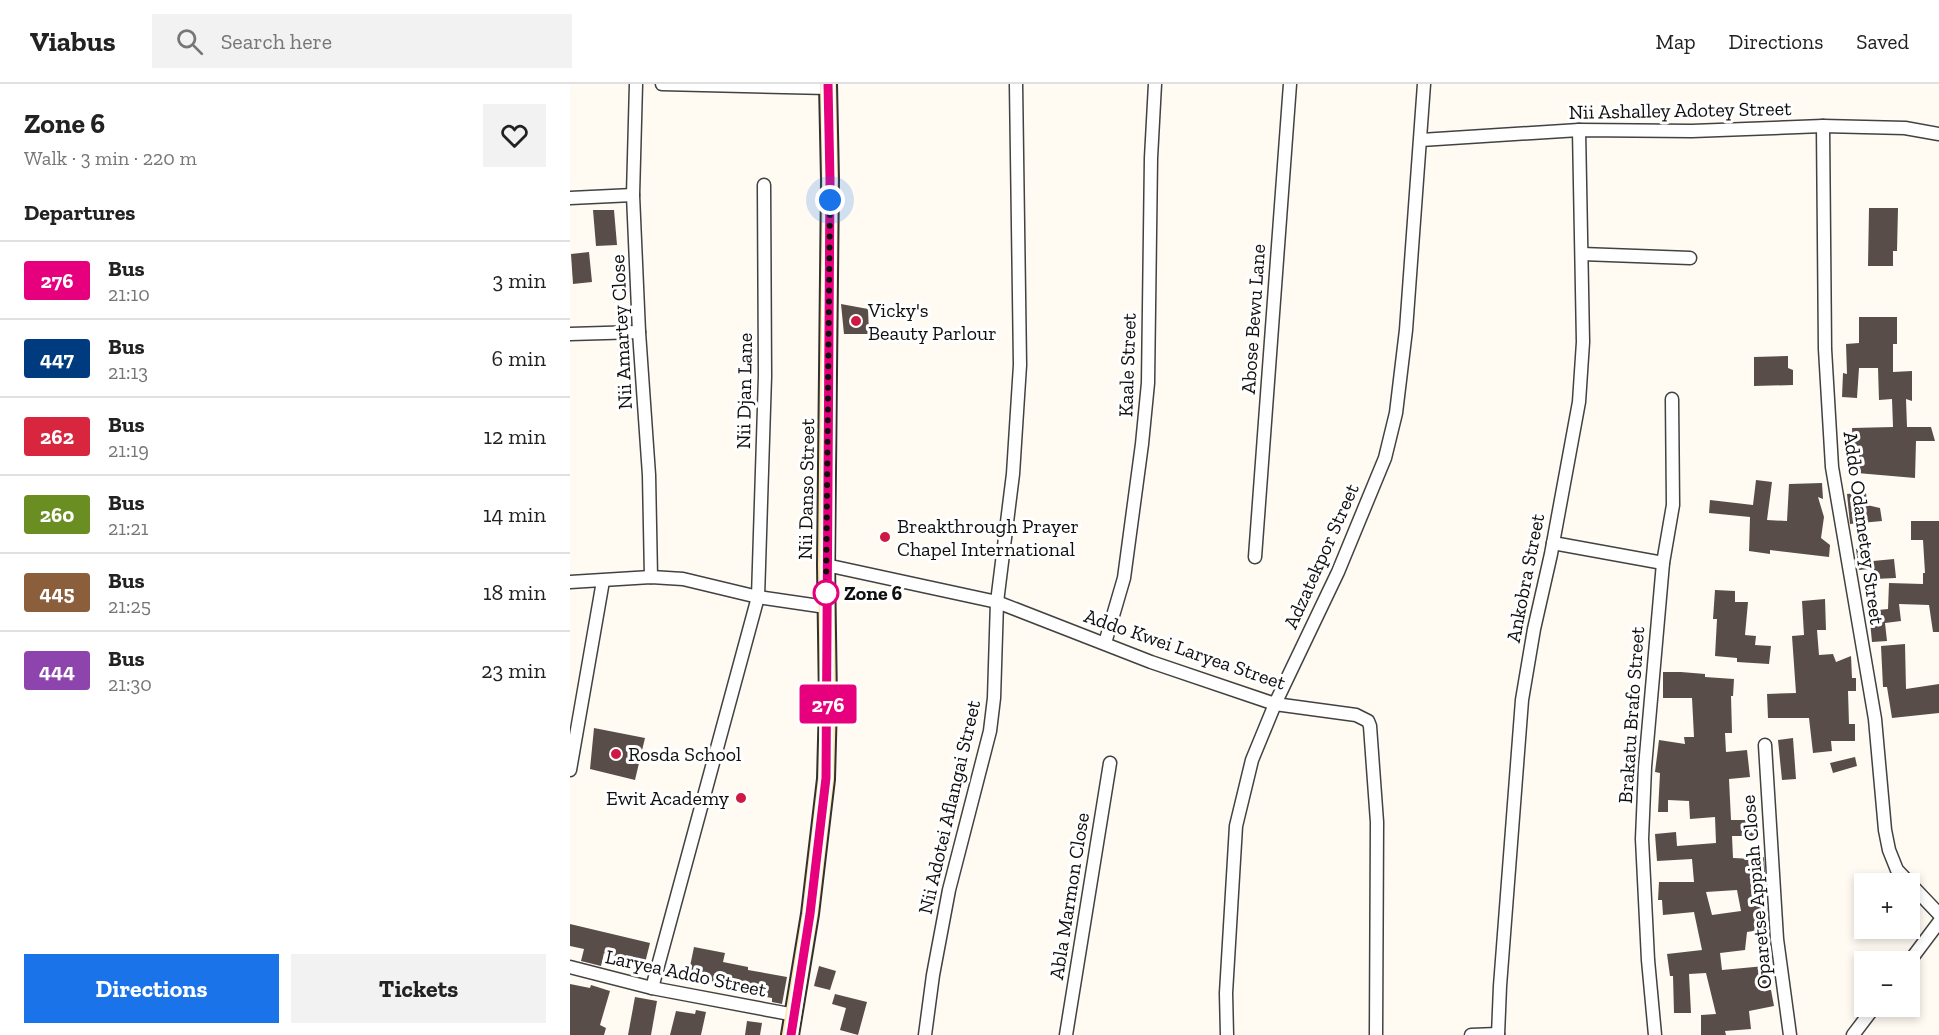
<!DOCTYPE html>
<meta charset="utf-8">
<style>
body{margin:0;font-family:"Zilla Slab",serif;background:#f2f2f2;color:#222;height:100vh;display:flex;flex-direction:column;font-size:22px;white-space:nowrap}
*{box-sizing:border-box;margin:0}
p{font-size:20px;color:#767676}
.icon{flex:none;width:33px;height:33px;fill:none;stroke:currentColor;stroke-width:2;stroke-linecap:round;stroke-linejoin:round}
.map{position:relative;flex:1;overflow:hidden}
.drawer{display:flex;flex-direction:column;background:#fff;width:570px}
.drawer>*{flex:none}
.badge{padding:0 12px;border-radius:4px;font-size:21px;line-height:39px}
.tools{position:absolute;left:1284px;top:789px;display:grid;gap:12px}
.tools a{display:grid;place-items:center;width:66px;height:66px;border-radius:0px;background:#fff;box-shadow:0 3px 9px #0003;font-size:30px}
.you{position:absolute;width:30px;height:30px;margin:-15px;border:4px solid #fff;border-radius:50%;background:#1a73e8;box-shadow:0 0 0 9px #1a73e833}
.map>.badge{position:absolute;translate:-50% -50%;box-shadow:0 0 0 3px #fff}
h2{padding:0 24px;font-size:22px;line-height:54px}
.round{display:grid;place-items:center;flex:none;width:63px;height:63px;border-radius:0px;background:#f2f2f2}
.headline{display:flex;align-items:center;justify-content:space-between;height:102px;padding:0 24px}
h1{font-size:28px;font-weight:700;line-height:45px}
.primary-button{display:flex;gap:12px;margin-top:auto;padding:12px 24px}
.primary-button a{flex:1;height:69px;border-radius:0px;background:#1a73e8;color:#fff;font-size:24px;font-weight:700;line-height:69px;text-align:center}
.primary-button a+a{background:#f2f2f2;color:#222}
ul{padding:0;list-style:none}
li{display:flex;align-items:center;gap:18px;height:78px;padding:0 24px;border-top:2px solid #e0e0e0}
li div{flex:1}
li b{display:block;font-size:22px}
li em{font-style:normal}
li .badge{min-width:66px;font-weight:700;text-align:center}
header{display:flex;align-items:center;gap:36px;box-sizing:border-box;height:84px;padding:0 30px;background:#fff;border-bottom:2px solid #e0e0e0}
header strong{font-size:28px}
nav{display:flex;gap:33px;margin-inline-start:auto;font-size:21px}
.search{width:420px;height:54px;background:#f2f2f2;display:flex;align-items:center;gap:15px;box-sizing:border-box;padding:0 21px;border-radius:0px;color:#767676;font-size:22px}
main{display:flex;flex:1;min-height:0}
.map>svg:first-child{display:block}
.building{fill:#594d4a;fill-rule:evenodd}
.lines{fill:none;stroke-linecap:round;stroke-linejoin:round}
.street-casing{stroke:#424242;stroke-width:15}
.secondary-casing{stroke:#313131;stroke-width:20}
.street{stroke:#fff;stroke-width:12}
.secondary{stroke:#ffe6ad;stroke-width:16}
.line-casing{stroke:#fff;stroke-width:14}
.line{stroke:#e6007e;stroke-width:9}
.walk{stroke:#0f0f0f;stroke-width:6;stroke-dasharray:0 10.8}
.poi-dot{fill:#cd1943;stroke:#fff;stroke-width:2}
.stop-dot{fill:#fff;stroke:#e6007e;stroke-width:3}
.labels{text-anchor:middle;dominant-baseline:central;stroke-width:6;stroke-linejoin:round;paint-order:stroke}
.street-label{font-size:20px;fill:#0f0f0f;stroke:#fff}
.poi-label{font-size:20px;fill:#0f0f0f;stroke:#fff;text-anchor:start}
.stop-label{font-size:20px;font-weight:bold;fill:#0f0f0f;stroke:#fff;text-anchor:start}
</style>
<header>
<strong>Viabus</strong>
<div class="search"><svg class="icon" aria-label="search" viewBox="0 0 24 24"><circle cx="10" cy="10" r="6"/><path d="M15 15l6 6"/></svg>Search here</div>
<nav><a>Map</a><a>Directions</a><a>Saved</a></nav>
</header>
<main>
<section class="drawer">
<div class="headline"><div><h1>Zone 6</h1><p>Walk · 3 min · 220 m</p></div><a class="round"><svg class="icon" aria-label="heart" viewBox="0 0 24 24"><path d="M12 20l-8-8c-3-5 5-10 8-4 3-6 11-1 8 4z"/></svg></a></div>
<h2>Departures</h2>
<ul>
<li><span class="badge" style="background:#e6007e;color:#fff">276</span><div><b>Bus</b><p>21:10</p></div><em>3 min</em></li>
<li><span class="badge" style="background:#003b80;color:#fff">447</span><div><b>Bus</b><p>21:13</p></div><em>6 min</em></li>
<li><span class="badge" style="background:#d7263d;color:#fff">262</span><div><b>Bus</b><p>21:19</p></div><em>12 min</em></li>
<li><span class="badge" style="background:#6b8e23;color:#fff">260</span><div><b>Bus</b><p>21:21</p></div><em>14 min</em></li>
<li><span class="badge" style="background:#8b5e3c;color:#fff">445</span><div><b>Bus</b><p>21:25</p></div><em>18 min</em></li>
<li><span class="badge" style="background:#8e44ad;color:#fff">444</span><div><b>Bus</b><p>21:30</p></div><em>23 min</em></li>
</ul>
<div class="primary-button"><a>Directions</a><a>Tickets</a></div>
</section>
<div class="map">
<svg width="1369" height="951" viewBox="0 0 1369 951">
<rect width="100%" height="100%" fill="#fffaf2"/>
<g class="building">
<polygon points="1299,124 1328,124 1327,167 1323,167 1323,182 1298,182"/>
<polygon points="23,126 44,126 47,161 26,162"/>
<polygon points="19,168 22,198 3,200 1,170"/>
<polygon points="271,220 298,225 299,250 274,250"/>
<polygon points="1289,233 1327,233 1327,260 1323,260 1323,288 1342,287 1342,317 1336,315 1337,343 1361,343 1365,357 1346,357 1345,394 1287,389 1290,363 1283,364 1282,344 1323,343 1322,315 1309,316 1308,284 1289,284 1287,314 1272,313 1273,289 1277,290 1276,260 1289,259"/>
<polygon points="1218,272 1218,284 1223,286 1223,301 1184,302 1184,273"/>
<polygon points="1186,396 1202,398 1197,436 1217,437 1219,400 1252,399 1253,415 1248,413 1254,433 1251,454 1260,461 1259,473 1200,466 1200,470 1179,467 1180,433 1139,429 1140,416 1183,421"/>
<polygon points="1296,408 1297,421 1310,424 1312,437 1280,440 1277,410"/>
<polygon points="1341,437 1369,437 1369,548 1363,548 1359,521 1329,520 1331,537 1315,539 1317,557 1302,558 1299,527 1318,525 1319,499 1353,500 1353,489 1355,489 1353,456 1341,456"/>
<polygon points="1296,464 1299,485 1289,486 1286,465"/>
<polygon points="1324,475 1326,494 1304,495 1303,477"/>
<polygon points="1145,506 1165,507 1165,518 1178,518 1175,551 1186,552 1185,561 1201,562 1199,580 1167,578 1167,574 1145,572 1147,535 1143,535"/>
<polygon points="1255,515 1256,546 1247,546 1249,571 1263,570 1266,578 1281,572 1282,594 1286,594 1286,607 1278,607 1279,640 1285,640 1285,657 1261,657 1262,667 1243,669 1239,634 1198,634 1197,610 1226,609 1222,552 1234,551 1232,517"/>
<polygon points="1335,560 1336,605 1369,600 1369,629 1322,634 1317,603 1313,603 1311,562"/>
<path d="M1093,588H1111L1135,590V593L1164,595L1163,612H1161L1162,649H1155L1156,668L1177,666L1180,693L1159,695L1161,736H1188L1187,752H1162L1163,774L1184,775V773H1194L1195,788H1186L1188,810L1190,809L1196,845L1177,848L1175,866L1150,869L1152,886L1195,882L1198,906H1201L1204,922L1179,927L1181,945L1155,947L1156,951H1131V931L1146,930L1136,889L1119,890L1121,929H1104L1103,892H1100L1097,870L1132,866L1124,828L1093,831L1092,816H1088L1089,798H1124L1122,775L1087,777L1085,750L1106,748L1107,762L1146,759L1145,733L1120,735L1119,717L1098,716V728H1088L1090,689L1085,688L1089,656L1115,660L1114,653H1124L1122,614H1093ZM1167,806L1171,827L1142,831L1136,808Z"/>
<polygon points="24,644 75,654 65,696 20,685"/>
<polygon points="1223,654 1226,695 1212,696 1208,656"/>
<polygon points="1285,673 1287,682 1263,689 1260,679"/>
<polygon points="0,840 80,859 75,879 34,869 31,882 11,877 14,865 0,862"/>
<polygon points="124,863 155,869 153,878 178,883 178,886 217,893 212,920 202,918 202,914 174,909 175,905 118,892"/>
<polygon points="249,882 266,887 260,906 244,902"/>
<polygon points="0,900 20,904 21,901 40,907 30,941 36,944 34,951 0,951"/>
<polygon points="265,910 297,918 288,951 270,946 276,924 262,920"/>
<polygon points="65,913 87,917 81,951 58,951"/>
<polygon points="126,926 136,928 131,951 100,951 106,927 125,930"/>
<polygon points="177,937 192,939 190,951 175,951"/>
</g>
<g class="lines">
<defs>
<g id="street">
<polyline points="66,0 63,111 69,248 79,391 81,493"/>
<polyline points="92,0 258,4"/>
<polyline points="1253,42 1255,265 1262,383 1305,635 1315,746 1319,766 1327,786 1369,830"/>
<polyline points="851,56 1009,46 1122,47 1253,42 1335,44 1369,50"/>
<polyline points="0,114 63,111"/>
<polyline points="1012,170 1120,174"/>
<polyline points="0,250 69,248"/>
<polyline points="983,459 1093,479"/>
<polyline points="685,473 720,0"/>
<polyline points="256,481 427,518 581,578 705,620 786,631 798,637 800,642 807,738 806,951"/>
<polyline points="0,498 81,493 113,495 188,513 256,523"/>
<polyline points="535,559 554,494 572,360 578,299 581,74 585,0"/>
<polyline points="1195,661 1207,855 1220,951"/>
<polyline points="0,686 33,497"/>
<polyline points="1339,878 1369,838"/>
<polyline points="0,883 82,904 225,931"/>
<polyline points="82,904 188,513 195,292 194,101"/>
<polyline points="355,951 363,891 379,806 420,647 424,614 427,518 443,390 450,281 446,0"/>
<polyline points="496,951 540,679"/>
<polyline points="657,951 656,909 666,742 682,676 705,620 768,488 815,374 826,329 836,246 854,0"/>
<polyline points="901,951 928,950"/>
<polyline points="928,951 930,902 952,616 964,545 981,470 1009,318 1013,258 1009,46"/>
<polyline points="1085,951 1078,876 1072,755 1075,683 1093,479 1103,421 1102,315"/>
<polyline points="1283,951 1305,922"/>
</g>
<polyline id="secondary" points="220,951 240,830 256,695 258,618 256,481 260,96 258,0"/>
</defs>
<use href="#street" class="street-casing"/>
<use href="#secondary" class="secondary-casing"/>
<use href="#street" class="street"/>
<use href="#secondary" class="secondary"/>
</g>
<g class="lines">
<defs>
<polyline id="line" points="221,951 240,830 256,694 260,96 258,0"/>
</defs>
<use href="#line" class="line-casing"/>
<use href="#line" class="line"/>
<polyline class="walk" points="256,509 260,116"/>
</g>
<g class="poi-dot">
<circle cx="286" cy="237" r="6"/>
<circle cx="315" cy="453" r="6"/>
<circle cx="46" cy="670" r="6"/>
<circle cx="171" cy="714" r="6"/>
</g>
<circle class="stop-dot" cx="256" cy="509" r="12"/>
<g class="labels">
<g class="street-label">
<text transform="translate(1110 26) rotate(-1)">Nii Ashalley Adotey Street</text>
<text transform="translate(683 235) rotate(-86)">Abose Bewu Lane</text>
<text transform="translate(51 248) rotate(-93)">Nii Amartey Close</text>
<text transform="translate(557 281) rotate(-88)">Kaale Street</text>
<text transform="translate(174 307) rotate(-89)">Nii Djan Lane</text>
<text transform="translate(236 405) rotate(-89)">Nii Danso Street</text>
<text transform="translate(1294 444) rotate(82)">Addo Odametey Street</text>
<text transform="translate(751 472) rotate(-66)">Adzatekpor Street</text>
<text transform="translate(955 494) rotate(-79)">Ankobra Street</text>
<text transform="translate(615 565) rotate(19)">Addo Kwei Laryea Street</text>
<text transform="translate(1061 631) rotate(-86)">Brakatu Brafo Street</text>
<text transform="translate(379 723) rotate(-77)">Nii Adotei Aflangai Street</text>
<text transform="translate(1186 808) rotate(-95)">Oparetse Appiah Close</text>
<text transform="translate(499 812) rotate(-81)">Abla Marmon Close</text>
<text transform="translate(116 889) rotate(12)">Laryea Addo Street</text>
</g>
<g class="poi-label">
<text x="298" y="226">Vicky's<tspan x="298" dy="23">Beauty Parlour</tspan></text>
<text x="327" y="442">Breakthrough Prayer<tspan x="327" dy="23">Chapel International</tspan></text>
<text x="58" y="670">Rosda School</text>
<text x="159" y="714" text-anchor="end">Ewit Academy</text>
</g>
<g class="stop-label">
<text x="274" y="509">Zone 6</text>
</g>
</g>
</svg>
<div class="tools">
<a>+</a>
<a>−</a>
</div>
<div class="you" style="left:260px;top:116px"></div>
<b class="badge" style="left:258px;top:620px;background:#e6007e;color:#fff">276</b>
</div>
</main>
